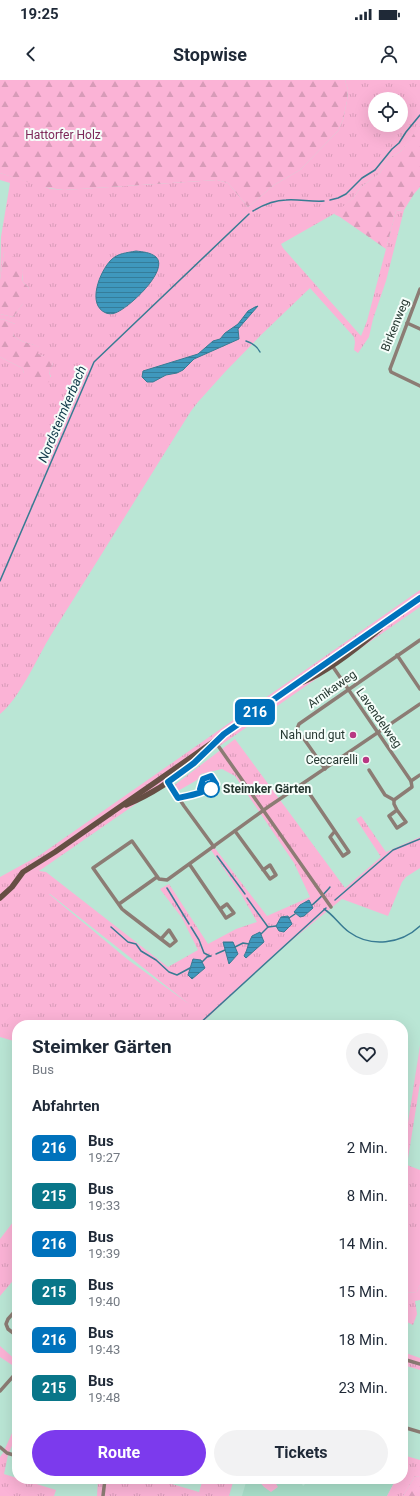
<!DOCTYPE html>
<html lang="de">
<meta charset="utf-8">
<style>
body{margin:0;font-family:Roboto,sans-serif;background:#f2f2f3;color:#1f2937;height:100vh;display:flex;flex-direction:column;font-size:15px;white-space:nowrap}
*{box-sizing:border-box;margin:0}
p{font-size:13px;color:#747a83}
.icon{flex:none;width:22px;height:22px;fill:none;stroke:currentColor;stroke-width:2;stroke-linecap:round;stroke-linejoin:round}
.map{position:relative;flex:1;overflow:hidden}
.sheet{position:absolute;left:12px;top:940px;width:396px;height:464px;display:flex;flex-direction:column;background:#fff;border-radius:16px;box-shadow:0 4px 16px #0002}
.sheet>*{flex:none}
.badge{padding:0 8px;border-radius:6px;font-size:14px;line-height:26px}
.controls{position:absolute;left:368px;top:12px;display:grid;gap:8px}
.controls a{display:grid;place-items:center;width:40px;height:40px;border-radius:50%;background:#fff;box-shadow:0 4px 16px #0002;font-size:20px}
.map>.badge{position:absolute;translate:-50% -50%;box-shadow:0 0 0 2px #fff}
h2{padding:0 20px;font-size:15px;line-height:36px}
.round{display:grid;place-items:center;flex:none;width:42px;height:42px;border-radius:21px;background:#f2f2f3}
.summary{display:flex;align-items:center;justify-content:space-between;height:68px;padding:0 20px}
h1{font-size:19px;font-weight:700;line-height:30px}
.action{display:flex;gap:8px;margin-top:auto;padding:8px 20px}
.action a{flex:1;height:46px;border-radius:24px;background:#7c3aed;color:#fff;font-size:16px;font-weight:700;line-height:46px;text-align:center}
.action a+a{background:#f2f2f3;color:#1f2937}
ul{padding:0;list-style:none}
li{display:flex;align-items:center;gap:12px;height:48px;padding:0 20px}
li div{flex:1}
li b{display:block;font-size:15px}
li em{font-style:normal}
li .badge{min-width:44px;font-weight:700;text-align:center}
.status{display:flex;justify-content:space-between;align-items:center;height:28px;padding:0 20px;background:#fff;direction:ltr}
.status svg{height:11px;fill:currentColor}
header{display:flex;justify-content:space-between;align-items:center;height:52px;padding:0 20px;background:#fff;font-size:18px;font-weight:700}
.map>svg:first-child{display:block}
.built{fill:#a9dec9}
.grass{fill:url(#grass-tufts);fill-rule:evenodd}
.forest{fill:url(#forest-firs)}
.park{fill:#fbb3d6}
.water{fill:url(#water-rules);stroke:#387b93}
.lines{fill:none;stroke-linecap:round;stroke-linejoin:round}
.stream{stroke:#387b93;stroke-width:1.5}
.street{stroke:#8c7c74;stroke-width:3.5}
.secondary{stroke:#664f44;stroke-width:5.5}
.line-casing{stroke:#fff;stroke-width:9}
.line{stroke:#0072bc;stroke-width:6}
.poi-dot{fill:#b83883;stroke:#f5fefa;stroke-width:1.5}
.stop-dot{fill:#fff;stroke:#0072bc;stroke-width:2}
.labels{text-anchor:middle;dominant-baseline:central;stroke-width:4;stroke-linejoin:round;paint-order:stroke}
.park-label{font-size:12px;fill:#7d2758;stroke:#f5fefa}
.street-label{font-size:12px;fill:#263831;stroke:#f5fefa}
.poi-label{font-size:12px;fill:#263831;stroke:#f5fefa;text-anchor:end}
.stop-label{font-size:12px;font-weight:bold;fill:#263831;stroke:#f5fefa;text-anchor:start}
.water-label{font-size:13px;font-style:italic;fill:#0e3747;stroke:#f5fefa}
</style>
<div class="status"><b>19:25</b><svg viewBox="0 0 49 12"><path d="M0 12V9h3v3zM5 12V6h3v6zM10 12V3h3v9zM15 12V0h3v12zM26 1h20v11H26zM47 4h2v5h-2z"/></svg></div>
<header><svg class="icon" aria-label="back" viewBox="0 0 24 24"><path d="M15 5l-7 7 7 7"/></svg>Stopwise<svg class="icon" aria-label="person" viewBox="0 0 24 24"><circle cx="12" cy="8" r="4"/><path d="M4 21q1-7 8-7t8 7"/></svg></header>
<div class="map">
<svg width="420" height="1416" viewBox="0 0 420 1416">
<defs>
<pattern id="grass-tufts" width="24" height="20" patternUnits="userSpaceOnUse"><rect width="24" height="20" fill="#fbb3d6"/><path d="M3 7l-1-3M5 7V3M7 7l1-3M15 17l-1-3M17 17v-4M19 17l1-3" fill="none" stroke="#d79bb8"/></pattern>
<pattern id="forest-firs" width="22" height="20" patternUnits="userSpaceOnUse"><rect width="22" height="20" fill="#fbb3d6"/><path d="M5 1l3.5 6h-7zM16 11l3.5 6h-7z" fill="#d79bb8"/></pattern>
<pattern id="water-rules" width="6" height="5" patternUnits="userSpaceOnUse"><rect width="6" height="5" fill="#3f98bd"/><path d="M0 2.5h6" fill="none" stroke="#357d9a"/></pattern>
</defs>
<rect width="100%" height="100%" fill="#bae6d5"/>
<polygon class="built" points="247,1399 300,1399 303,1406 307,1402 311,1403 312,1399 396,1399 387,1416 242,1416"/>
<g class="grass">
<path d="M345,0H420V44L413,56L401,71L387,80L380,93L361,107L353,118L339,131L281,164L283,168L361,256L367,241L396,131L404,130L386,201L373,239L369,257L358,273L354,270L355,262L354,257L310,208L261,255L225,292L198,322L191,331C144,406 98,480 51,555C37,578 20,618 0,634V277L22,288L24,293L51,297L49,291L53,284C50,278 44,276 37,274L39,267C31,263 20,263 13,255L15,244L3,239L0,240V234L13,237L22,225L29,208L23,202V191L19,182L4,172L0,200L1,157L10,103L0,100V93L51,109L64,110L217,100L228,103L248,127L274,105L300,90L338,51L343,40L347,21L348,10ZM375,19H401V45H375Z"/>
<path d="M420,510V527L39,791L46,792L168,887L198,870L182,838L160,809L169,804L208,864L236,849L257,842L241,814L211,770L214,767L267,836L310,817L294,783L235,696L222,689L201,694L197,700L178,711L172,707L235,659L345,808L381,777L356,739L361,736L386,772L420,757V788L406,797L402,802L388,836L342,819L275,874L200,945H17V962L0,957V797L40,775L83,745ZM49,814H50L189,924L127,879Z"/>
<polygon points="420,965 420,1003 407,1085 420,1090 420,1153 409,1153 403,1156 403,1062 405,1062"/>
<polygon points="17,1137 17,1196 0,1216 0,1159"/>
<polygon points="420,1205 420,1220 415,1221 417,1234 413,1245 403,1240 403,1213 417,1212"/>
<polygon points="0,1266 17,1281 17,1285 15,1287 0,1277"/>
<polygon points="403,1272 420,1278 420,1290 403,1285"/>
<polygon points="3,1373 8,1375 4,1394 56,1410 54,1416 0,1416 0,1377"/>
<polygon points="403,1375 420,1380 420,1397 415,1396 403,1416 387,1416 396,1399 403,1399"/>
<polygon points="98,1399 132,1399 140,1401 141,1399 155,1399 199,1412 203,1399 234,1399 229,1416 97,1416"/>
</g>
<g class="forest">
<polygon points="0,0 345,0 348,10 347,21 343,40 338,51 300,90 274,105 248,127 228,103 217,100 64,110 42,107 0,93"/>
<polygon points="420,44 420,107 414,114 404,130 396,131 386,169 340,137 334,134 353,118 361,107 380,93 387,80 401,71 413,55"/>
<path d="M4,172C12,174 23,182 23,192C23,195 22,198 23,202L29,208C28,219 19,229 13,237L0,234V200Z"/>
<path d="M3,239L15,244L16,247L13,255C20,263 31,263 40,267L38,274L47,277L51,280L53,284L49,291L51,300L45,305L31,299L24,293L22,288L0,277V240Z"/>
<polygon points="415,1396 420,1397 420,1416 403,1416"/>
</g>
<g class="park">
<polygon points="409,1153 420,1153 420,1205 417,1212 403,1213 403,1156"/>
<polygon points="17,1342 17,1354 8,1375 3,1373"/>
<polygon points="257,1399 273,1399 278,1407 271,1412 264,1407"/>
</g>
<g class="water">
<path d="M136,171C143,172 150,172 156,177C170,190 128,229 115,233C113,234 108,234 106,233C86,225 100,191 111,180C118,173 126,173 136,171Z"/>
<polygon points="258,226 238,249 239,259 194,279 183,290 177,293 166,295 153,302 147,302 142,297 143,291 198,274 213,261 220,259 225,253 238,244 248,231 255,227"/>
<polygon points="309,820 313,828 304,836 300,837 294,832 300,825"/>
<polygon points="288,836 292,844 284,852 279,851 276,846 281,837"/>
<path d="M260,852L264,862L246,878L244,876C248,869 248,863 252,856Z"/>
<polygon points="223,862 233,862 238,874 229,884"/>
<polygon points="193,879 201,880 205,888 192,899 188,895"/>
</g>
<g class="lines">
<g class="stream">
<polyline points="330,120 338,118 346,114 362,98 375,90 392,69 399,63 406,52 420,35"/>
<path d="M253,131C263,125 275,120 286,120C299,119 311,122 324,121"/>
<path d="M246,261C253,263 257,266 260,272"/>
<polyline points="0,501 94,282 249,134"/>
<polyline points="217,776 245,814"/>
<polyline points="167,808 189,844"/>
<polyline points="247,818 268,847 276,846"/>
<polyline points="335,820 393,770 420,759"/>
<path d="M312,825C316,822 327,811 330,807"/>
<path d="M324,829C334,835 340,846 349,852C371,868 401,864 420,846"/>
<polyline points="289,838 295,834"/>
<polyline points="111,847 128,862 136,864 141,871 156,880 169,892 177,895 190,888"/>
<polyline points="191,847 199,860 204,873 210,876"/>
<polyline points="261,854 268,847"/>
<polyline points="235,867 243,863 249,864"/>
<polyline points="216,874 225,870"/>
<polyline points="202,882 207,877 211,876"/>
<polyline points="198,945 326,828"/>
</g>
<g class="street">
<polyline points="420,209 390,289 391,292 420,306"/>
<polyline points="407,243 420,249"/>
<polyline points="397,575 420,609"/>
<polyline points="331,584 411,701 412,707 394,720 394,724 397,730 389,736 397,748 406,742 397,730"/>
<polyline points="219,667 331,827"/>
<polyline points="325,689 297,649 299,644 420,560"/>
<polyline points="369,690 385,715 394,720"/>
<polyline points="164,696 184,726 214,767"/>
<polyline points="411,701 420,695"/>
<polyline points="303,704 349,772 343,776 330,757 335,751"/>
<polyline points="235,751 270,799 276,795 270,785 263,790"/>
<polyline points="190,785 220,829 226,838 234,833 227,824 220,829"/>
<polyline points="119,824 157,797"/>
<polyline points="161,859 169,850 176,861 170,866 127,833 122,829 93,788 132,761 159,799 167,800 268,727 420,624"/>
<polyline points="17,1229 8,1239 6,1244 8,1249 17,1256"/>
<polyline points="403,1279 420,1284"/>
<polyline points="0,1311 17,1292"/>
<polyline points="403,1347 420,1352"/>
<polyline points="0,1367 7,1373 17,1376"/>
<polyline points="103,1416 105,1399"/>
</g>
<g class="secondary">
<path d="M303,602C327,592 360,566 380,549"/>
<path d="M126,725C157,712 185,692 209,668"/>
<polyline points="0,818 12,807 23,792 55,772 420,518"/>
</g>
</g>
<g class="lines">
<defs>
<path id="line" d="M200,709L203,699L211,696L216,704C205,713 192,715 178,718L168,702L194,683L224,654L420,518"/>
</defs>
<use href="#line" class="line-casing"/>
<use href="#line" class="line"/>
</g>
<g class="poi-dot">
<circle cx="353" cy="655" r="4"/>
<circle cx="366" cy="680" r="4"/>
</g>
<circle class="stop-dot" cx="211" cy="709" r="8"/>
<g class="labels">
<g class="park-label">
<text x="63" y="55">Hattorfer Holz</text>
</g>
<g class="street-label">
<text transform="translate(395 245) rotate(-68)">Birkenweg</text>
<text transform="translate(332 609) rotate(-35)">Arnikaweg</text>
<text transform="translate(379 638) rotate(55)">Lavendelweg</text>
</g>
<g class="poi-label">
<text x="345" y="655">Nah und gut</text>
<text x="358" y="680">Ceccarelli</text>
</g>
<g class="stop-label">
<text x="223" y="709">Steimker Gärten</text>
</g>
<g class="water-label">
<text transform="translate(62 334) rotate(-67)">Nordsteimkerbach</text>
</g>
</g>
</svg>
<div class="controls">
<a><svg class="icon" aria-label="locate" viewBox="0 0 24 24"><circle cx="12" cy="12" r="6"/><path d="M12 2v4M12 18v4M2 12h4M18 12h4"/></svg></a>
</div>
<b class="badge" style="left:255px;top:632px;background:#0072bc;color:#fff">216</b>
<section class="sheet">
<div class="summary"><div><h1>Steimker Gärten</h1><p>Bus</p></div><a class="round"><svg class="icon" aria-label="heart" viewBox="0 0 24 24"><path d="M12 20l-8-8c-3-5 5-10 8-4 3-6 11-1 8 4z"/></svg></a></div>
<h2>Abfahrten</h2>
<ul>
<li><span class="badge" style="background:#0072bc;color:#fff">216</span><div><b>Bus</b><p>19:27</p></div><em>2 Min.</em></li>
<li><span class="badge" style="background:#097689;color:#fff">215</span><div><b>Bus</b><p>19:33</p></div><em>8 Min.</em></li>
<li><span class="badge" style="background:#0072bc;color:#fff">216</span><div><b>Bus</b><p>19:39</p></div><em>14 Min.</em></li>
<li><span class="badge" style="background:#097689;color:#fff">215</span><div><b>Bus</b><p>19:40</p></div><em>15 Min.</em></li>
<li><span class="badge" style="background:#0072bc;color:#fff">216</span><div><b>Bus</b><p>19:43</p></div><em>18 Min.</em></li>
<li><span class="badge" style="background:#097689;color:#fff">215</span><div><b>Bus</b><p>19:48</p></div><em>23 Min.</em></li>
</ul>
<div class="action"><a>Route</a><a>Tickets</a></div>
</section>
</div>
